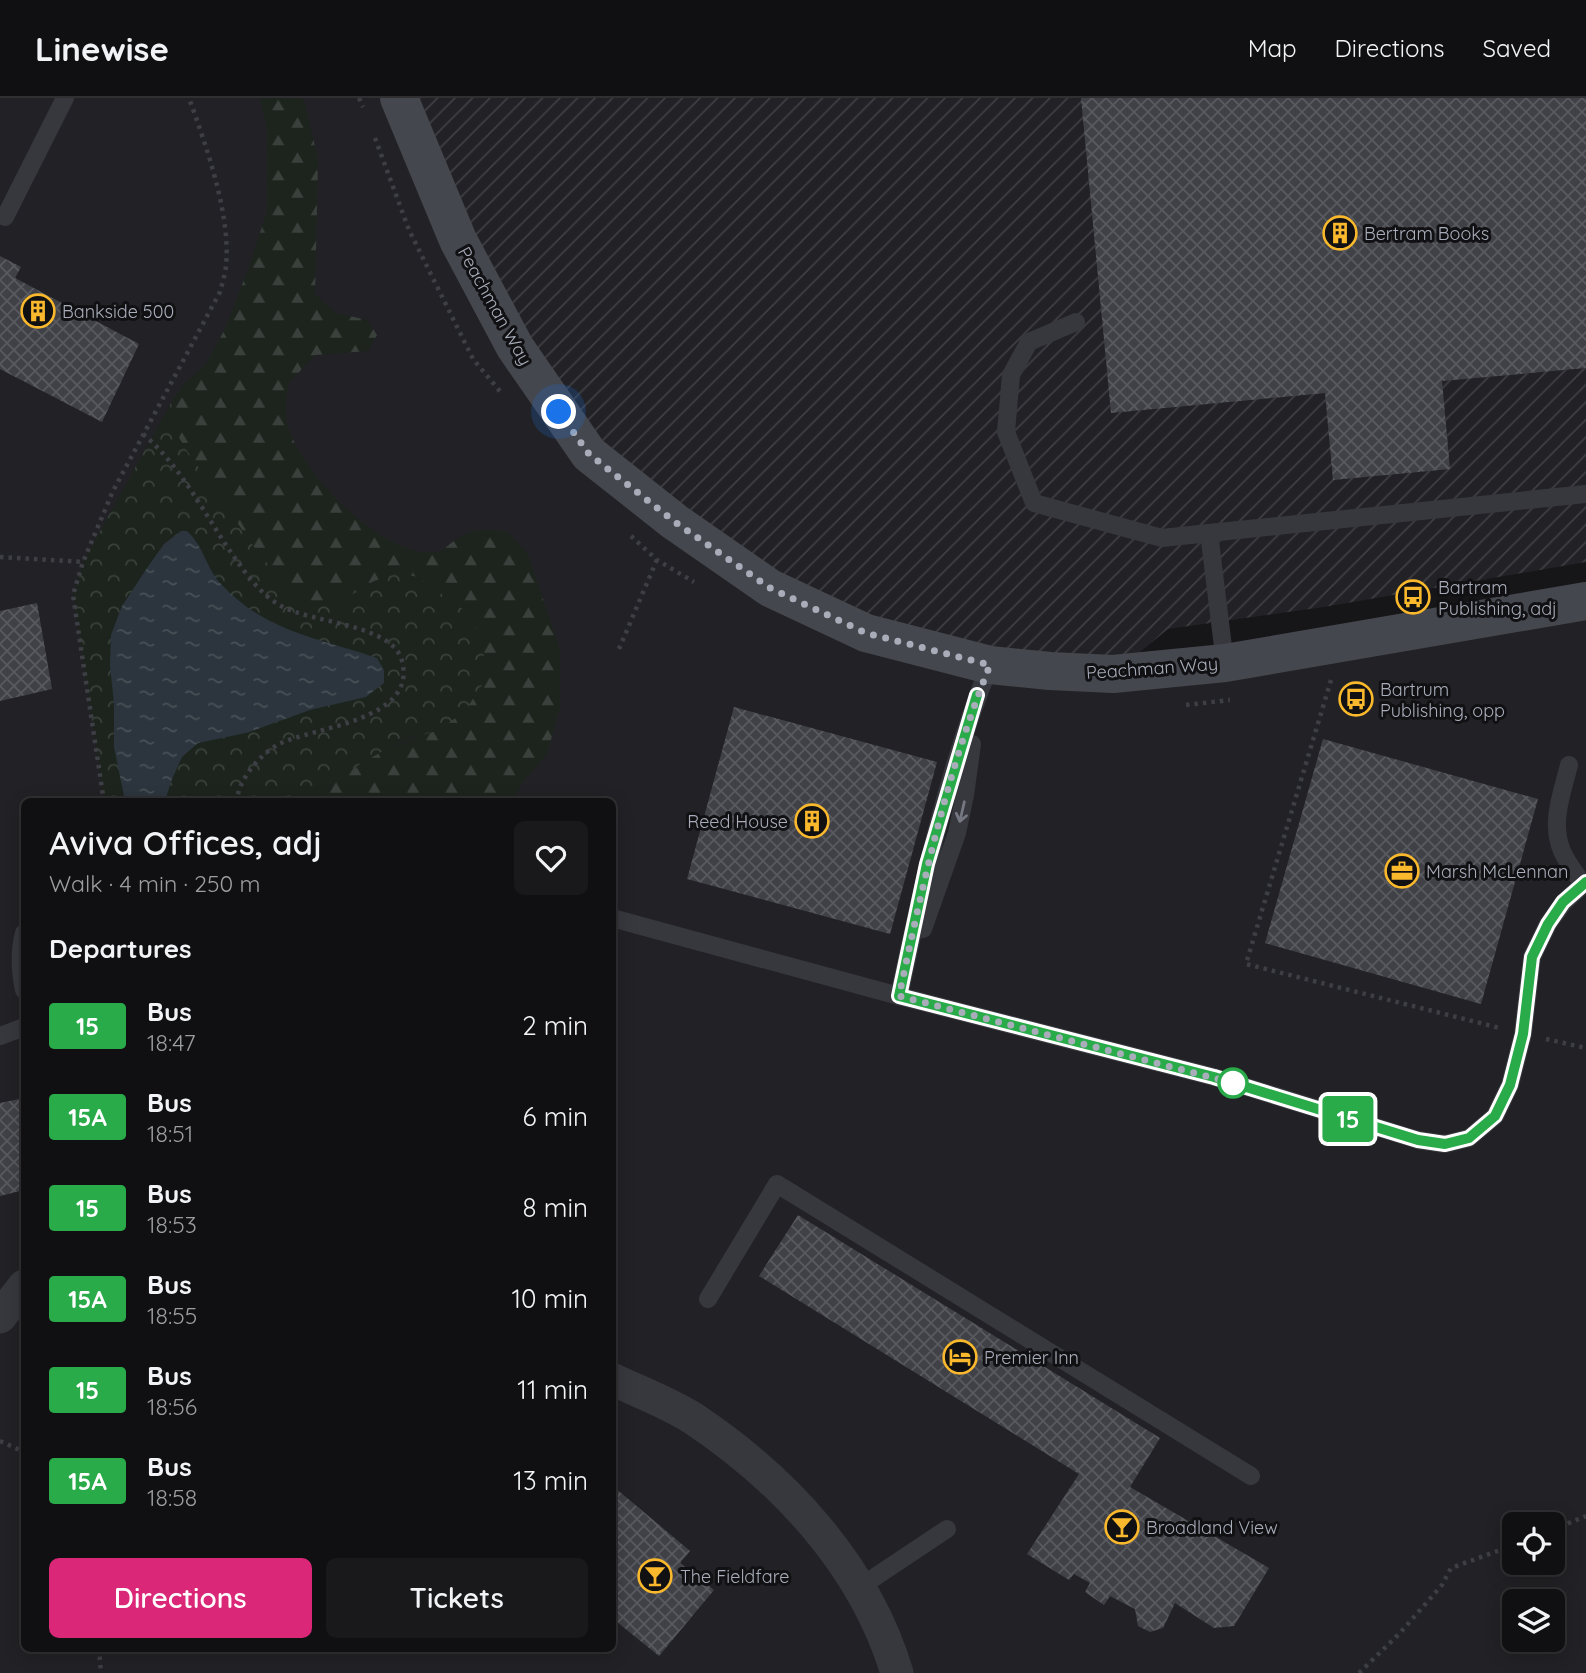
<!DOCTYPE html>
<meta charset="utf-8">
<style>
body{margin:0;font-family:Quicksand,sans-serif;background:#19191c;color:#f1f3f6;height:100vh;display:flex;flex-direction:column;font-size:26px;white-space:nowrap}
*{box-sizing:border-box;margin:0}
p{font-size:23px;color:#9c9da0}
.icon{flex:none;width:38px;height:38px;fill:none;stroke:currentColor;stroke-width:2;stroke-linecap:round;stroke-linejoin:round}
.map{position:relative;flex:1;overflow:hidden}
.panel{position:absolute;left:21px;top:700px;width:595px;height:854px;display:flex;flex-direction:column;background:#101013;border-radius:10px;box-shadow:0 4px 18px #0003,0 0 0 2px #303033}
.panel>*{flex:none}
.badge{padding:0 14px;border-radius:5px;font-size:24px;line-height:46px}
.buttons{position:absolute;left:1502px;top:1414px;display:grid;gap:14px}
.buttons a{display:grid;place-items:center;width:63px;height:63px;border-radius:10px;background:#101013;box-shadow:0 4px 18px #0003,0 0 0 2px #303033;font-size:35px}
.you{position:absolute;width:35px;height:35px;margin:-18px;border:5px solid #fff;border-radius:50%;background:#1a73e8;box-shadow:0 0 0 10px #1a73e833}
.map>.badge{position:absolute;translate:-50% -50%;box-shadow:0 0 0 4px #fff}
h2{padding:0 28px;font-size:26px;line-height:63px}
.round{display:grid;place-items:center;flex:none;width:74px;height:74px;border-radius:10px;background:#19191c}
.overview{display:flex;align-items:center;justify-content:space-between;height:119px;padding:0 28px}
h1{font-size:33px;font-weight:600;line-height:52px}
.cta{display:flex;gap:14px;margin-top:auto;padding:14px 28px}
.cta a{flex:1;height:80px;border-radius:10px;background:#db2777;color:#fff;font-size:28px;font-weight:600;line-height:80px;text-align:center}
.cta a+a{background:#19191c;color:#f1f3f6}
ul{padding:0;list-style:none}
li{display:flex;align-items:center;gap:21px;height:91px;padding:0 28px}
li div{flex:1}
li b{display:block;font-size:26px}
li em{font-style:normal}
li .badge{min-width:77px;font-weight:700;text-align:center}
header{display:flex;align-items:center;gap:42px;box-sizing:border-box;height:98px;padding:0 35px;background:#101013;border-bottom:2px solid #303033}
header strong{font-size:33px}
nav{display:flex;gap:38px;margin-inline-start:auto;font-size:24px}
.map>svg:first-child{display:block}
.built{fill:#222226;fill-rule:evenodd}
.industrial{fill:url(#industrial-furrows)}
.forest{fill:url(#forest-firs)}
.park{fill:url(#park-crowns)}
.water{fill:url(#water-ripples)}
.building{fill:url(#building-cross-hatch)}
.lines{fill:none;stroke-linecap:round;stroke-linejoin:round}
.path{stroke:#3d3f45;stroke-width:4.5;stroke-dasharray:3.5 5;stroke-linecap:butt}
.lane{stroke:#37383e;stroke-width:18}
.street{stroke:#37383e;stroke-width:33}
.secondary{stroke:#45474e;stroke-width:38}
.oneway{stroke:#757882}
.line-casing{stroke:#fff;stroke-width:16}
.line{stroke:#29ab4a;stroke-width:10}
.walk{stroke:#a8adb9;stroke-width:7;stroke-dasharray:0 12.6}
.stop-dot{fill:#fff;stroke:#29ab4a;stroke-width:3.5}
.labels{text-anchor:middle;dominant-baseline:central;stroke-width:6;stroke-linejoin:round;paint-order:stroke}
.poi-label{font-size:18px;fill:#a8adb9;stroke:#111114;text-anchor:start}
.street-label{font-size:18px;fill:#a8adb9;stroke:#111114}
</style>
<header>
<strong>Linewise</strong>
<nav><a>Map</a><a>Directions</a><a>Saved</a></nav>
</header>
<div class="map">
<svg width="1586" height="1575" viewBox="0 0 1586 1575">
<defs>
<pattern id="industrial-furrows" width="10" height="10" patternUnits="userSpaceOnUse" patternTransform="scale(1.75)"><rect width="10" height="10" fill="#222226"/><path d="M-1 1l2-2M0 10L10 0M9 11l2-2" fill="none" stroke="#3f3f43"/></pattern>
<pattern id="forest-firs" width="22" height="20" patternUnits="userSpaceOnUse" patternTransform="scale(1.75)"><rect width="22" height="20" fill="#1c241d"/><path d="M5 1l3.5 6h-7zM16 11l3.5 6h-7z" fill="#3a413c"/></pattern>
<pattern id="park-crowns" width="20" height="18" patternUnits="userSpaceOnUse" patternTransform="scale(1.75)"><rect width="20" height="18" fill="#1c241d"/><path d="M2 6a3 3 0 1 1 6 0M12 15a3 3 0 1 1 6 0" fill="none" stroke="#3a413c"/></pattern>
<pattern id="water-ripples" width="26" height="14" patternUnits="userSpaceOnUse" patternTransform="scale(1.75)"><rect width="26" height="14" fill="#2c353d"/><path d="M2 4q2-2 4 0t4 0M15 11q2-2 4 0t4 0" fill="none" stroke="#485057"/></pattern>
<pattern id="building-cross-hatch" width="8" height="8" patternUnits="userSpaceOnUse" patternTransform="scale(1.75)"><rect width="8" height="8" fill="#404146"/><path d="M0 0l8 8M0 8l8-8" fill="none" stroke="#595a5f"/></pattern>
</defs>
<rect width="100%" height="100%" fill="#161619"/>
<path class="built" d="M0,0H399L1050,573L1586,503V1575H0ZM24,704H612V1550H24ZM1514,1426H1552V1465H1514ZM1514,1503H1552V1542H1514Z"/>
<polygon class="industrial" points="399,0 1586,0 1586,464 1324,509 1168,531 1113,576 866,535 589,356"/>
<path class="forest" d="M260,0H302L305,6L318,61L315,196L336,215L367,222L377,237L368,253L315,257L288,286C287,297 285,312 287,324C297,372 385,463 438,454C444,452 450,445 456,442C475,429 484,431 507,433L528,456L560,552V609L547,656L523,684L513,703H316C353,665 389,647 439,632L483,550L471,517L418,479L337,506L315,507L295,499L254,449L185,350L170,324L172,303L184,286L206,266L225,231L250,166L267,113V33Z"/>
<polygon class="park" points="172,303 170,324 185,350 254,449 295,499 315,507 337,506 374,483 398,475 418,479 471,517 483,550 486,581 465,613 439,632 402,643 366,662 334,685 316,703 104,703 73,497 83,464"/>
<path class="water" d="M181,433H187C204,448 206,471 222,487C266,534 319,540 377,560L384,572V585L366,599L310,612L246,635L198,645L182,659L172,681L165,703H125L114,649V605L110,568L111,537L122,508L149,467L164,446Z"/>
<g class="building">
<polygon points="1081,0 1586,0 1586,270 1442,283 1450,371 1333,382 1325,295 1111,315"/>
<polygon points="0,158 21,169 15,180 139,246 102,324 0,271"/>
<polygon points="37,505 52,591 0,603 0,513"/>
<polygon points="734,609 937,664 890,836 687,781"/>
<polygon points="1323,641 1538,701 1481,906 1265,845"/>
<polygon points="24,1000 24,1092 0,1098 0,1005"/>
<polygon points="798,1117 1160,1340 1130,1389 1269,1470 1234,1528 1214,1530 1175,1505 1163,1530 1150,1534 1138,1528 1135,1511 1110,1498 1104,1507 1085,1494 1090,1485 1074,1476 1069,1482 1027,1456 1079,1376 759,1178"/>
<polygon points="614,1389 690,1453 680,1465 714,1492 659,1558 612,1520"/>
</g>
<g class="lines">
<g class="path">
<polyline points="359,0 363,9"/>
<polyline points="375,40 409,132 473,261 503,297"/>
<path d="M143,336C184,371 206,420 237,463C249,480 263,498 281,508C311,525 393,526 402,563C418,623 313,629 279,646C260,656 237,683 237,704"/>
<polyline points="631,438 657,462 694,484"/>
<polyline points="0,459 83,464"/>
<polyline points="619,551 658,459"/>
<polyline points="1331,582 1246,866 1500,930"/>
<polyline points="1186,607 1230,602"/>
<path d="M104,704L73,497L83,464L113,393L220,194C222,186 225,177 226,168C231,116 206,48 189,0"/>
<polyline points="1546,941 1586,950"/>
<polyline points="0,1343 24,1354"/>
<polyline points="1552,1432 1586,1418"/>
<polyline points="99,1550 101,1575"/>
<polyline points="1359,1575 1400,1535 1442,1487 1451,1470 1514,1447"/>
</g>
<g class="lane">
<polyline points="5,119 65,0"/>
<polyline points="1076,224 1029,244 1011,277 1006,334 1034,405 1162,440 1209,435"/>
<polyline points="1225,565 1209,435 1586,396"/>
<path d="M1569,667C1562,695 1550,725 1562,753C1567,765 1576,776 1583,786"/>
<polyline points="612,820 899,898 1214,979 1418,1042 1445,1046 1469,1040 1495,1018 1510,987 1523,936 1532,859 1548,826 1564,804 1586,784"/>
<polyline points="923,831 957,735 965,697 972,646"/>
<path d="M24,835C19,854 20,873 24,892"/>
<path d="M899,898C923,787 947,672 990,567"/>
<polyline points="0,938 24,929"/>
<polyline points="708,1201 777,1086 1251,1378"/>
<polyline points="860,1489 947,1431"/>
</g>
<g class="street">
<polyline points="0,1219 24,1188"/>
<path d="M612,1281C639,1294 669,1305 694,1321C785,1382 865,1468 897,1575"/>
</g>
<polyline class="secondary" points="399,0 458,142 515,249 589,356 675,424 770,490 866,535 990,567 1050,573 1113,576 1225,565 1586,503"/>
</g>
<defs><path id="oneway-shaft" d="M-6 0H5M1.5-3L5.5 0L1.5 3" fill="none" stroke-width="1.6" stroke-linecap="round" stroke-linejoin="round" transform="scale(1.75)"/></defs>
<use class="oneway" href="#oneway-shaft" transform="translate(962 714) rotate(103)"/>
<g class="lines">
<defs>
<polyline id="line" points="977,597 927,766 899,898 1214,979 1418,1042 1445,1046 1469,1040 1495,1018 1510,987 1523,936 1532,859 1548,826 1563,804 1586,784"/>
</defs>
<use href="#line" class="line-casing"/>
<use href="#line" class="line"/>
<path class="walk" d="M559,314L589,356L675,424L770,490L866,535L990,567C947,673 923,786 899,898L1233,985"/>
</g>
<defs>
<symbol id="building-ring" viewBox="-11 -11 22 22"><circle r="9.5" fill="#111114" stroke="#fab92d" stroke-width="1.5"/><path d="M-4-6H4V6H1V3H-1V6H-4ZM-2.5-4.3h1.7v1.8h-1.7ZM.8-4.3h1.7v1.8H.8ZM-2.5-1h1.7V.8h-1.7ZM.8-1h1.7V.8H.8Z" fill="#fab92d"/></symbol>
<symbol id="bus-ring" viewBox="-11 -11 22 22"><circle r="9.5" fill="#111114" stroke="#fab92d" stroke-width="1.5"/><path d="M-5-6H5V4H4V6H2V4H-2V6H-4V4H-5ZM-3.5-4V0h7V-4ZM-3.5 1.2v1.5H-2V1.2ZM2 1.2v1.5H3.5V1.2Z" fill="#fab92d"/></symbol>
<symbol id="office-ring" viewBox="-11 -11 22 22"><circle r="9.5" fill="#111114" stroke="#fab92d" stroke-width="1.5"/><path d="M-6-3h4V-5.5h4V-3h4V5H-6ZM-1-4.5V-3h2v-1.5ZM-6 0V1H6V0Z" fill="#fab92d"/></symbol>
<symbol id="hotel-ring" viewBox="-11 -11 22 22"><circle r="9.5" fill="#111114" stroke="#fab92d" stroke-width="1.5"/><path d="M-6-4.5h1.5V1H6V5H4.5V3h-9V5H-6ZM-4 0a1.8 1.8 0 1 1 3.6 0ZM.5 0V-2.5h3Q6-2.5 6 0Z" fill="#fab92d"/></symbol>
<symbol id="bar-ring" viewBox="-11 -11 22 22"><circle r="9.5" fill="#111114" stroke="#fab92d" stroke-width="1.5"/><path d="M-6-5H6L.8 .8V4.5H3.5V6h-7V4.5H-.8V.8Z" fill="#fab92d"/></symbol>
</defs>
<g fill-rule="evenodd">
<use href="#building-ring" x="1321" y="116" width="38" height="38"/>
<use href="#building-ring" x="19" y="194" width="38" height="38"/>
<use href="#bus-ring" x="1394" y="480" width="38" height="38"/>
<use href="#bus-ring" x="1337" y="582" width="38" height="38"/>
<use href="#building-ring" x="793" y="704" width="38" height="38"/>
<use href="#office-ring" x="1383" y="754" width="38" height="38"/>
<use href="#hotel-ring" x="941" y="1240" width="38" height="38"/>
<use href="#bar-ring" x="1103" y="1410" width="38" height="38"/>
<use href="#bar-ring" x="636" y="1459" width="38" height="38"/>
</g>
<circle class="stop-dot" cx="1233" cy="985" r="14"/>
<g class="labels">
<g class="poi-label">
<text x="1364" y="135">Bertram Books</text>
<text x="62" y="213">Bankside 500</text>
<text x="1438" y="489">Bartram<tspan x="1438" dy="21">Publishing, adj</tspan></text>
<text x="1380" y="591">Bartrum<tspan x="1380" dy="21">Publishing, opp</tspan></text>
<text x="788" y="723" text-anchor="end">Reed House</text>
<text x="1426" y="773">Marsh McLennan</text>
<text x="984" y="1259">Premier Inn</text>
<text x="1146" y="1429">Broadland View</text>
<text x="680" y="1478">The Fieldfare</text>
</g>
<g class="street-label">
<text transform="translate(495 208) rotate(61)">Peachman Way</text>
<text transform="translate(1152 570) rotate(-4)">Peachman Way</text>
</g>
</g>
</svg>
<div class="buttons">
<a><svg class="icon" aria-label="locate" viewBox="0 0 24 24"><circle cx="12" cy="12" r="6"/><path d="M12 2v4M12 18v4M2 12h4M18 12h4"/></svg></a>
<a><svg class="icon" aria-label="layers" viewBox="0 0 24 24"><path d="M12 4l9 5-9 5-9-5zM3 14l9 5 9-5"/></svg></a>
</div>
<div class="you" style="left:559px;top:314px"></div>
<b class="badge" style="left:1348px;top:1021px;background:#29ab4a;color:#fff">15</b>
<section class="panel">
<div class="overview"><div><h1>Aviva Offices, adj</h1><p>Walk · 4 min · 250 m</p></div><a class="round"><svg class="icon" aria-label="heart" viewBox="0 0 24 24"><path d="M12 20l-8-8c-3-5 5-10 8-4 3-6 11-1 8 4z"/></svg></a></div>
<h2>Departures</h2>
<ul>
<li><span class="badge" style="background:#29ab4a;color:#fff">15</span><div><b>Bus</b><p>18:47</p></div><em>2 min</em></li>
<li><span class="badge" style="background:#29ab4a;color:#fff">15A</span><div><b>Bus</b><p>18:51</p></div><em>6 min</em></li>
<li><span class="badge" style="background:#29ab4a;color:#fff">15</span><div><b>Bus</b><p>18:53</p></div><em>8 min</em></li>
<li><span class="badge" style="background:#29ab4a;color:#fff">15A</span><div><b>Bus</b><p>18:55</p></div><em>10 min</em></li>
<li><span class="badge" style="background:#29ab4a;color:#fff">15</span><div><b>Bus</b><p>18:56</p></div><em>11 min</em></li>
<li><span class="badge" style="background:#29ab4a;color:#fff">15A</span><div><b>Bus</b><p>18:58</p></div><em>13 min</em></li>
</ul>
<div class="cta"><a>Directions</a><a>Tickets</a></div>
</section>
</div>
